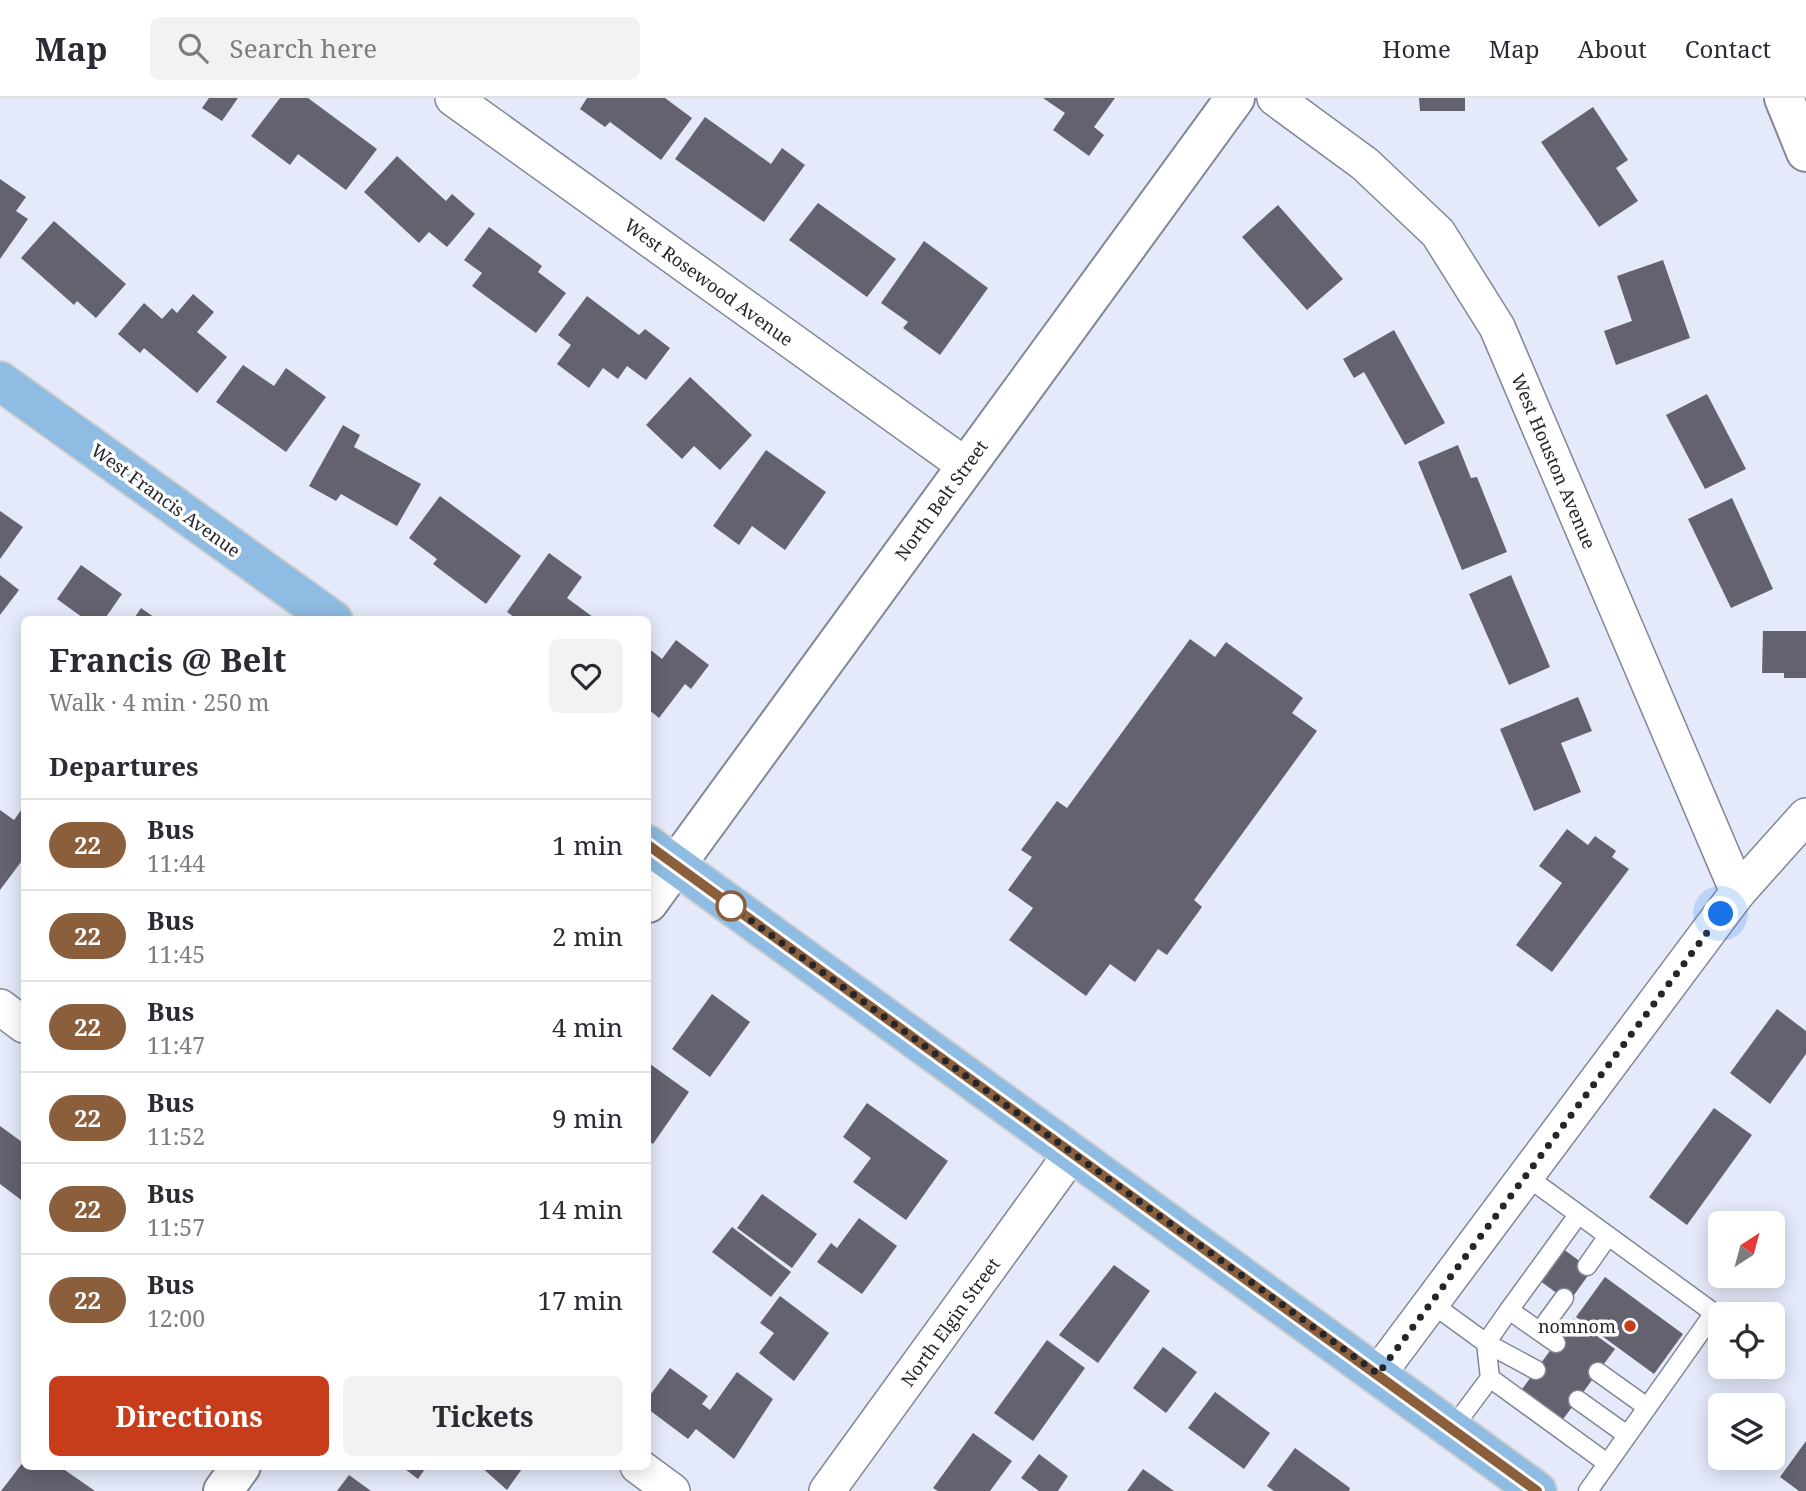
<!DOCTYPE html>
<meta charset="utf-8">
<style>
body{margin:0;font-family:"Noto Serif",serif;background:#f2f2f3;color:#2b2b33;height:100vh;display:flex;flex-direction:column;font-size:26px;white-space:nowrap}
*{box-sizing:border-box;margin:0}
p{font-size:23px;color:#7c7c81}
.icon{flex:none;width:38px;height:38px;fill:none;stroke:currentColor;stroke-width:2;stroke-linecap:round;stroke-linejoin:round}
.map{position:relative;flex:1;overflow:hidden}
.panel{position:absolute;left:21px;top:518px;width:630px;height:854px;display:flex;flex-direction:column;background:#fff;border-radius:10px;box-shadow:0 4px 18px #0003}
.panel>*{flex:none}
.badge{padding:0 14px;border-radius:23px;font-size:24px;line-height:46px}
.needle{width:46px;rotate:36deg}
.controls{position:absolute;left:1708px;top:1113px;display:grid;gap:14px}
.controls a{display:grid;place-items:center;width:77px;height:77px;border-radius:10px;background:#fff;box-shadow:0 4px 18px #0003;font-size:35px}
.you{position:absolute;width:35px;height:35px;margin:-18px;border:5px solid #fff;border-radius:50%;background:#1a73e8;box-shadow:0 0 0 10px #1a73e833}
.map>.badge{position:absolute;translate:-50% -50%;box-shadow:0 0 0 4px #fff}
h2{padding:0 28px;font-size:26px;line-height:63px}
.round{display:grid;place-items:center;flex:none;width:74px;height:74px;border-radius:10px;background:#f2f2f3}
.head{display:flex;align-items:center;justify-content:space-between;height:119px;padding:0 28px}
h1{font-size:33px;font-weight:700;line-height:52px}
.button{display:flex;gap:14px;margin-top:auto;padding:14px 28px}
.button a{flex:1;height:80px;border-radius:10px;background:#c73d1b;color:#fff;font-size:28px;font-weight:700;line-height:80px;text-align:center}
.button a+a{background:#f2f2f3;color:#2b2b33}
ul{padding:0;list-style:none}
li{display:flex;align-items:center;gap:21px;height:91px;padding:0 28px;border-top:2px solid #e1e1e2}
li div{flex:1}
li b{display:block;font-size:26px}
li em{font-style:normal}
li .badge{min-width:77px;font-weight:700;text-align:center}
header{display:flex;align-items:center;gap:42px;box-sizing:border-box;height:98px;padding:0 35px;background:#fff;border-bottom:2px solid #e1e1e2}
header strong{font-size:33px}
nav{display:flex;gap:38px;margin-inline-start:auto;font-size:24px}
.search{width:490px;height:63px;background:#f2f2f3;display:flex;align-items:center;gap:18px;box-sizing:border-box;padding:0 24px;border-radius:10px;color:#7c7c81;font-size:26px}
.map>svg:first-child{display:block}
.building{fill:#656270}
.lines{fill:none;stroke-linecap:round;stroke-linejoin:round}
.lane-casing{stroke:#828796;stroke-width:21}
.street-casing{stroke:#828796;stroke-width:38}
.secondary-casing{stroke:#828796;stroke-width:42}
.primary-casing{stroke:#cfcfd1;stroke-width:42}
.lane{stroke:#fff;stroke-width:18}
.street{stroke:#fff;stroke-width:35}
.secondary{stroke:#fff;stroke-width:38}
.primary{stroke:#8fbce2;stroke-width:38}
.line-casing{stroke:#fff;stroke-width:16}
.line{stroke:#8b5e3c;stroke-width:10}
.walk{stroke:#24262c;stroke-width:7;stroke-dasharray:0 12.6}
.stop-dot{fill:#fff;stroke:#8b5e3c;stroke-width:3.5}
.poi-dot{fill:#c73d1b;stroke:#fff;stroke-width:2.5}
.labels{text-anchor:middle;dominant-baseline:central;stroke-width:7;stroke-linejoin:round;paint-order:stroke}
.street-label{font-size:18px;fill:#24262c;stroke:#fff}
.poi-label{font-size:18px;fill:#24262c;stroke:#fff;text-anchor:end}
</style>
<header>
<strong>Map</strong>
<div class="search"><svg class="icon" aria-label="search" viewBox="0 0 24 24"><circle cx="10" cy="10" r="6"/><path d="M15 15l6 6"/></svg>Search here</div>
<nav><a>Home</a><a>Map</a><a>About</a><a>Contact</a></nav>
</header>
<div class="map">
<svg width="1806" height="1393" viewBox="0 0 1806 1393">
<rect width="100%" height="100%" fill="#e4eafa"/>
<g class="building">
<polygon points="209,0 238,0 222,23 202,10"/>
<polygon points="280,0 308,0 377,51 346,92 298,56 290,67 251,38"/>
<polygon points="587,0 665,0 692,20 661,62 610,24 605,29 580,11"/>
<polygon points="1043,0 1115,0 1094,29 1104,37 1089,58 1053,32 1065,15"/>
<polygon points="1419,0 1465,0 1465,13 1420,13"/>
<polygon points="1593,9 1628,62 1616,70 1638,103 1599,129 1541,44"/>
<polygon points="705,19 771,66 782,50 805,67 764,124 675,61"/>
<polygon points="397,58 446,103 452,96 475,116 447,149 429,134 419,145 364,94"/>
<polygon points="0,81 26,99 16,113 28,121 0,161"/>
<polygon points="818,105 896,161 867,199 789,142"/>
<polygon points="1278,107 1343,181 1307,212 1242,139"/>
<polygon points="54,123 126,186 96,220 77,203 74,207 21,160"/>
<polygon points="489,129 542,168 538,174 566,195 536,235 472,188 482,175 464,162"/>
<polygon points="924,143 988,190 940,257 903,230 908,224 881,205"/>
<polygon points="1663,162 1690,240 1616,267 1604,233 1632,223 1617,178"/>
<polygon points="193,196 214,214 197,234 227,259 197,295 144,250 140,255 118,236 144,205 162,221 172,210 177,215"/>
<polygon points="587,198 639,237 645,231 670,250 646,282 627,268 618,281 603,270 589,290 557,266 571,247 558,237"/>
<polygon points="1394,232 1445,325 1405,347 1364,274 1354,280 1343,261"/>
<polygon points="243,267 274,288 286,270 326,299 286,354 216,304"/>
<polygon points="690,279 752,337 720,372 694,348 682,361 646,327"/>
<polygon points="1707,296 1746,371 1705,391 1666,317"/>
<polygon points="343,327 360,337 354,349 421,386 397,428 341,396 336,403 309,388"/>
<polygon points="1458,347 1471,380 1477,379 1507,454 1462,472 1418,364"/>
<polygon points="766,352 826,394 785,452 752,428 739,447 713,428"/>
<polygon points="440,398 521,458 486,506 433,466 437,461 409,440"/>
<polygon points="1732,400 1773,491 1731,510 1688,421"/>
<polygon points="0,413 23,429 0,461"/>
<polygon points="549,455 582,479 567,500 597,522 518,522 507,514"/>
<polygon points="81,467 122,496 104,522 86,522 57,501"/>
<polygon points="0,477 19,492 0,517"/>
<polygon points="1511,477 1550,569 1509,587 1469,496"/>
<polygon points="141,510 158,522 133,522"/>
<polygon points="1763,533 1806,533 1806,580 1784,580 1784,575 1762,575"/>
<polygon points="1190,541 1215,559 1226,544 1303,600 1292,615 1317,633 1194,802 1202,809 1167,857 1158,851 1135,884 1110,866 1086,898 1009,842 1033,810 1008,792 1032,759 1021,752 1057,703 1067,710"/>
<polygon points="676,542 709,567 691,591 685,586 659,620 648,611 648,550 662,561"/>
<polygon points="1578,599 1592,633 1561,645 1581,694 1534,713 1500,631"/>
<polygon points="24,708 24,760 0,792 0,712 14,722"/>
<polygon points="1567,731 1588,747 1595,738 1616,753 1612,759 1629,771 1552,874 1516,847 1562,785 1539,768"/>
<polygon points="712,896 750,924 710,979 672,951"/>
<polygon points="1777,911 1806,933 1806,956 1770,1006 1730,975"/>
<polygon points="650,966 689,994 653,1046 648,1042"/>
<polygon points="867,1005 948,1063 906,1122 853,1084 871,1060 843,1039"/>
<polygon points="1714,1010 1752,1037 1687,1127 1649,1099"/>
<polygon points="0,1028 22,1044 24,1041 24,1104 0,1086"/>
<polygon points="762,1096 817,1136 792,1170 737,1130"/>
<polygon points="859,1120 897,1148 862,1196 817,1164 831,1145 837,1150"/>
<polygon points="732,1129 791,1174 771,1199 712,1154"/>
<polygon points="1559,1148 1592,1172 1569,1204 1536,1180"/>
<polygon points="1114,1167 1150,1193 1098,1265 1059,1237"/>
<polygon points="1605,1179 1683,1236 1654,1276 1576,1219"/>
<polygon points="780,1198 829,1235 794,1283 759,1255 774,1235 760,1225"/>
<polygon points="1573,1221 1615,1251 1561,1324 1520,1294"/>
<polygon points="1047,1242 1085,1270 1033,1343 994,1315"/>
<polygon points="1163,1249 1197,1274 1166,1315 1133,1290"/>
<polygon points="670,1270 708,1298 702,1306 710,1312 737,1274 773,1301 734,1361 696,1331 688,1341 648,1311 648,1300"/>
<polygon points="1215,1294 1270,1335 1244,1371 1188,1330"/>
<polygon points="973,1335 1012,1363 990,1393 938,1393 933,1390"/>
<polygon points="1806,1343 1806,1393 1799,1393 1780,1379"/>
<polygon points="1295,1350 1350,1390 1349,1393 1274,1393 1267,1388"/>
<polygon points="1039,1356 1068,1378 1058,1393 1039,1393 1021,1380"/>
<polygon points="24,1363 24,1368 59,1368 95,1393 1,1393"/>
<polygon points="401,1368 427,1368 418,1381"/>
<polygon points="480,1368 524,1368 507,1392"/>
<polygon points="1143,1371 1174,1393 1127,1393"/>
<polygon points="349,1377 371,1393 337,1393"/>
</g>
<g class="lines">
<defs>
<g id="lane">
<polyline points="1526,1078 1714,1215 1588,1393"/>
<polyline points="1587,1168 1608,1138"/>
<polyline points="1431,1205 1486,1245 1490,1280 1607,1365"/>
<polyline points="1509,1212 1578,1117"/>
<polyline points="1540,1233 1564,1200"/>
<polyline points="1536,1272 1486,1245 1509,1212 1556,1245"/>
<polyline points="1598,1274 1647,1309"/>
<polyline points="1578,1302 1627,1337"/>
<polyline points="1452,1331 1490,1280"/>
</g>
<g id="street">
<polyline points="453,0 966,368"/>
<polyline points="1275,0 1365,66 1438,135 1497,229 1738,794"/>
<polyline points="0,909 24,927"/>
<polyline points="1378,1276 1738,794 1806,718"/>
<polyline points="638,1368 672,1393"/>
<polyline points="827,1393 1072,1055"/>
</g>
<g id="secondary">
<polyline points="1784,0 1806,54"/>
<polyline points="648,805 1235,0"/>
<polyline points="223,1393 241,1368"/>
</g>
<g id="primary">
<polyline points="0,283 333,522"/>
<polyline points="648,747 1537,1393"/>
</g>
</defs>
<use href="#lane" class="lane-casing"/>
<use href="#street" class="street-casing"/>
<use href="#secondary" class="secondary-casing"/>
<use href="#primary" class="primary-casing"/>
<use href="#lane" class="lane"/>
<use href="#street" class="street"/>
<use href="#secondary" class="secondary"/>
<use href="#primary" class="primary"/>
</g>
<g class="lines">
<defs>
<polyline id="line" points="648,747 1537,1393"/>
</defs>
<use href="#line" class="line-casing"/>
<use href="#line" class="line"/>
<polyline class="walk" points="731,808 1378,1276 1721,816"/>
</g>
<circle class="stop-dot" cx="731" cy="808" r="14"/>
<circle class="poi-dot" cx="1630" cy="1228" r="7"/>
<g class="labels">
<g class="street-label">
<text transform="translate(709 184) rotate(36)">West Rosewood Avenue</text>
<text transform="translate(1554 363) rotate(67)">West Houston Avenue</text>
<text transform="translate(166 402) rotate(36)">West Francis Avenue</text>
<text transform="translate(941 402) rotate(-54)">North Belt Street</text>
<text transform="translate(950 1224) rotate(-54)">North Elgin Street</text>
</g>
<g class="poi-label">
<text x="1616" y="1228">nomnom</text>
</g>
</g>
</svg>
<div class="controls">
<a><svg class="needle" viewBox="-14 -14 28 28"><path d="M0-13l5 13h-10z" fill="#e53935"/><path d="M0 13l5-13h-10z" fill="#7c7c81"/></svg></a>
<a><svg class="icon" aria-label="locate" viewBox="0 0 24 24"><circle cx="12" cy="12" r="6"/><path d="M12 2v4M12 18v4M2 12h4M18 12h4"/></svg></a>
<a><svg class="icon" aria-label="layers" viewBox="0 0 24 24"><path d="M12 4l9 5-9 5-9-5zM3 14l9 5 9-5"/></svg></a>
</div>
<div class="you" style="left:1721px;top:816px"></div>
<section class="panel">
<div class="head"><div><h1>Francis @ Belt</h1><p>Walk · 4 min · 250 m</p></div><a class="round"><svg class="icon" aria-label="heart" viewBox="0 0 24 24"><path d="M12 20l-8-8c-3-5 5-10 8-4 3-6 11-1 8 4z"/></svg></a></div>
<h2>Departures</h2>
<ul>
<li><span class="badge" style="background:#8b5e3c;color:#fff">22</span><div><b>Bus</b><p>11:44</p></div><em>1 min</em></li>
<li><span class="badge" style="background:#8b5e3c;color:#fff">22</span><div><b>Bus</b><p>11:45</p></div><em>2 min</em></li>
<li><span class="badge" style="background:#8b5e3c;color:#fff">22</span><div><b>Bus</b><p>11:47</p></div><em>4 min</em></li>
<li><span class="badge" style="background:#8b5e3c;color:#fff">22</span><div><b>Bus</b><p>11:52</p></div><em>9 min</em></li>
<li><span class="badge" style="background:#8b5e3c;color:#fff">22</span><div><b>Bus</b><p>11:57</p></div><em>14 min</em></li>
<li><span class="badge" style="background:#8b5e3c;color:#fff">22</span><div><b>Bus</b><p>12:00</p></div><em>17 min</em></li>
</ul>
<div class="button"><a>Directions</a><a>Tickets</a></div>
</section>
</div>
